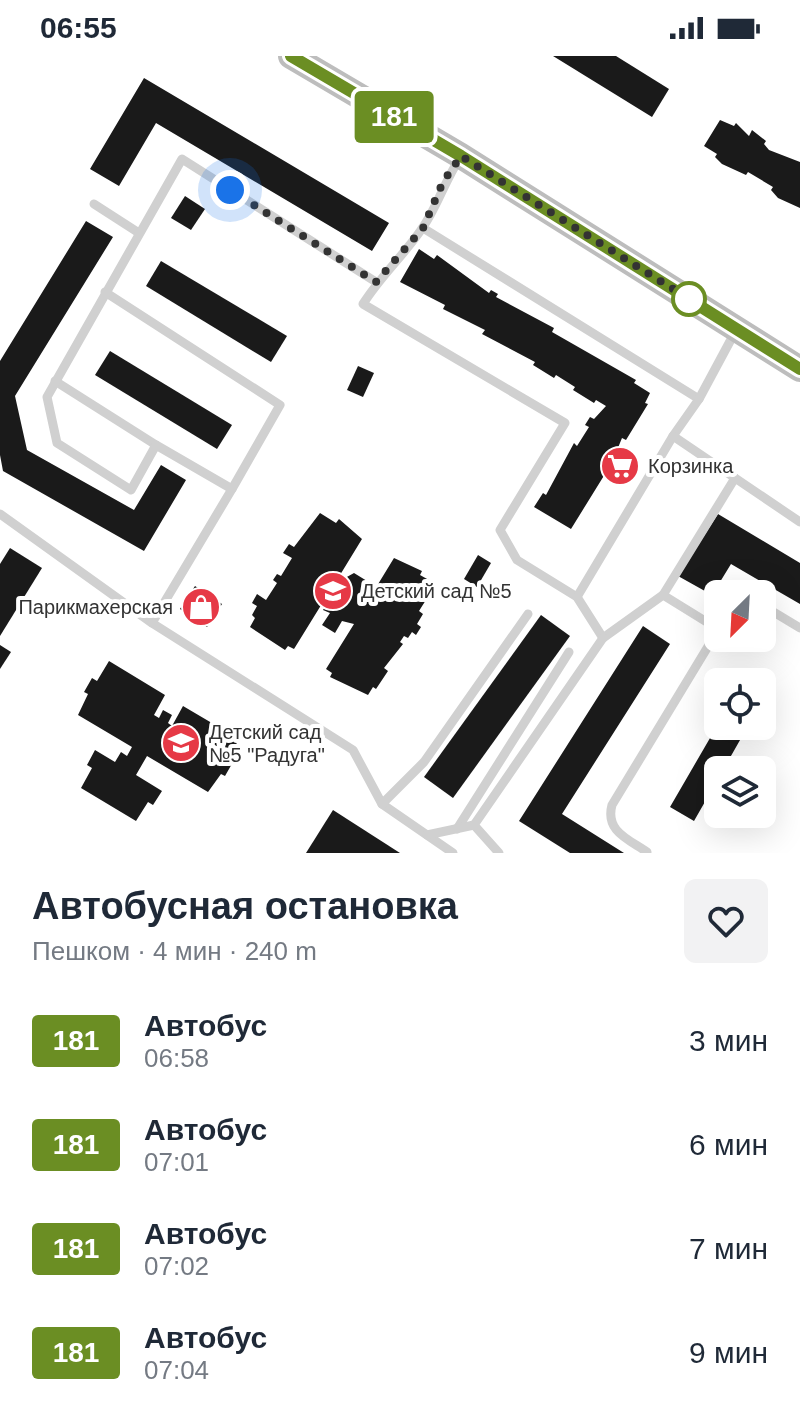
<!DOCTYPE html>
<html lang="ru">
<meta charset="utf-8">
<style>
body{margin:0;font-family:Helvetica,sans-serif;background:#f2f2f3;color:#1f2937;height:100vh;display:flex;flex-direction:column;font-size:30px;white-space:nowrap}
*{box-sizing:border-box;margin:0}
p{font-size:26px;color:#747a83}
.icon{flex:none;width:44px;height:44px;fill:none;stroke:currentColor;stroke-width:2;stroke-linecap:round;stroke-linejoin:round}
.map{position:relative;height:797px;overflow:hidden}
.side{display:flex;flex-direction:column;background:#fff;flex:1}
.side>*{flex:none}
.badge{padding:0 16px;border-radius:6px;font-size:28px;line-height:52px}
.needle{width:52px;rotate:204deg}
.buttons{position:absolute;left:704px;top:524px;display:grid;gap:16px}
.buttons a{display:grid;place-items:center;width:72px;height:72px;border-radius:12px;background:#fff;box-shadow:0 8px 32px #0002;font-size:40px}
.you{position:absolute;width:40px;height:40px;margin:-20px;border:6px solid #fff;border-radius:50%;background:#1a73e8;box-shadow:0 0 0 12px #1a73e833}
.map>.badge{position:absolute;translate:-50% -50%;box-shadow:0 0 0 4px #fff}
.round{display:grid;place-items:center;flex:none;width:84px;height:84px;border-radius:12px;background:#f2f2f3}
.head{display:flex;align-items:center;justify-content:space-between;height:136px;padding:0 32px}
h1{font-size:38px;font-weight:700;line-height:60px}
ul{padding:0;list-style:none}
li{display:flex;align-items:center;gap:24px;height:104px;padding:0 32px}
li div{flex:1}
li b{display:block;font-size:30px}
li em{font-style:normal}
li .badge{min-width:88px;font-weight:700;text-align:center}
.status{display:flex;justify-content:space-between;align-items:center;height:56px;padding:0 40px;background:#fff;direction:ltr}
.status svg{height:22px;fill:currentColor}
.map>svg:first-child{display:block}
.building{fill:#1a1a1a}
.lines{fill:none;stroke-linecap:round;stroke-linejoin:round}
.service{stroke:#d0d0d0;stroke-width:9}
.secondary{stroke:#bdbdbd;stroke-width:26}
.line-casing{stroke:#fff;stroke-width:18}
.line{stroke:#6b8e23;stroke-width:12}
.walk{stroke:#333;stroke-width:8;stroke-dasharray:0 14.4}
.stop-dot{fill:#fff;stroke:#6b8e23;stroke-width:4}
.labels{text-anchor:middle;dominant-baseline:central;stroke-width:8;stroke-linejoin:round;paint-order:stroke}
.poi-label{font-size:20px;fill:#333;stroke:#fff;text-anchor:start}
</style>
<div class="status"><b>06:55</b><svg viewBox="0 0 49 12"><path d="M0 12V9h3v3zM5 12V6h3v6zM10 12V3h3v9zM15 12V0h3v12zM26 1h20v11H26zM47 4h2v5h-2z"/></svg></div>
<div class="map">
<svg width="800" height="797" viewBox="0 0 800 797">
<rect width="100%" height="100%" fill="#fff"/>
<g class="building">
<polygon points="553,0 616,0 669,33 652,61"/>
<polygon points="144,22 389,167 372,195 156,67 119,130 90,113"/>
<polygon points="720,64 734,70 736,67 749,80 752,74 766,85 764,88 769,94 800,106 800,152 778,142 771,134 773,131 748,116 746,119 722,108 715,101 717,98 704,90"/>
<polygon points="185,140 205,153 191,174 171,162"/>
<polygon points="86,165 113,181 15,340 27,394 134,454 161,409 186,424 144,495 3,415 0,399 0,305"/>
<polygon points="419,193 434,203 437,199 489,237 491,234 498,238 496,241 554,272 552,276 636,324 634,327 650,337 645,347 648,348 626,384 622,382 613,404 610,402 601,416 605,418 571,473 534,451 543,437 546,439 574,387 577,390 589,371 585,369 590,361 594,363 606,350 596,344 594,347 573,334 575,331 556,319 554,322 533,309 535,306 482,278 485,274 443,253 445,249 400,226"/>
<polygon points="161,205 287,280 271,306 146,230"/>
<polygon points="110,295 232,369 217,393 95,319"/>
<polygon points="358,310 374,317 363,341 347,334"/>
<polygon points="320,457 336,467 339,463 362,483 340,519 345,522 354,517 367,525 367,536 372,538 394,502 422,515 420,519 436,528 419,555 423,558 417,568 421,571 416,579 412,576 408,582 404,580 400,586 403,588 384,612 388,615 376,633 373,631 368,639 330,621 332,617 326,613 354,568 342,565 335,577 322,569 330,557 323,554 326,549 323,546 294,593 288,590 285,594 250,571 255,562 252,559 257,550 252,547 257,538 266,544 277,527 273,524 277,518 281,520 292,502 283,497 289,488 294,491"/>
<polygon points="718,458 800,507 800,548 731,508 712,539 678,520"/>
<polygon points="10,492 42,512 0,580 0,508"/>
<polygon points="478,499 491,507 477,531 464,523"/>
<polygon points="195,530 222,548 207,571 180,553"/>
<polygon points="541,559 570,580 453,742 424,721"/>
<polygon points="643,570 670,588 562,758 624,797 570,797 519,765"/>
<polygon points="0,589 11,596 0,613"/>
<polygon points="109,605 165,639 154,659 159,662 163,654 172,659 168,667 172,670 183,650 239,683 228,703 233,706 225,720 221,718 208,736 147,700 136,719 162,735 153,749 148,746 136,765 81,732 92,712 87,709 95,694 115,706 121,696 127,700 132,691 78,659 88,638 84,636 92,622 97,625"/>
<polygon points="717,670 748,670 723,714 718,714 718,723 694,765 670,751"/>
<polygon points="333,754 400,797 306,797"/>
</g>
<g class="lines">
<g class="service">
<path d="M460,102C445,124 437,152 421,174C403,200 380,221 363,248L565,367L500,474L517,504L577,541L603,582L663,539L718,573"/>
<polyline points="94,148 139,177"/>
<polyline points="423,172 699,343 673,380 577,541"/>
<polyline points="105,236 280,349 232,433"/>
<polyline points="55,325 156,389"/>
<polyline points="699,343 735,276"/>
<polyline points="673,380 800,466"/>
<polyline points="0,458 152,567 353,694 382,748 453,797"/>
<polyline points="663,539 735,422"/>
<polyline points="762,549 800,572"/>
<polyline points="152,567 232,433 156,389 131,434 57,387 47,341 182,103 376,226"/>
<polyline points="382,748 424,706 528,558"/>
<polyline points="457,773 569,596"/>
<polyline points="427,779 474,769"/>
<path d="M647,796C628,783 605,775 612,749L718,574"/>
<polyline points="499,797 474,769 603,582"/>
</g>
<polyline class="secondary" points="291,0 461,100 800,313"/>
</g>
<g class="lines">
<defs>
<polyline id="line" points="291,0 461,100 800,313"/>
</defs>
<use href="#line" class="line-casing"/>
<use href="#line" class="line"/>
<polyline class="walk" points="230,134 376,226 423,172 443,126 461,100 689,243"/>
</g>
<defs>
<symbol id="supermarket-disc" viewBox="-11 -11 22 22"><circle r="9.5" fill="#e63946" stroke="#fff"/><path d="M-6-5.5h2.5l.6 2H6L4.5 2H-2.5L-4.4-4H-6ZM-1.5 3.2a1.3 1.3 0 1 0 .1 0ZM3 3.2a1.3 1.3 0 1 0 .1 0Z" fill="#fff"/></symbol>
<symbol id="school-disc" viewBox="-11 -11 22 22"><circle r="9.5" fill="#e63946" stroke="#fff"/><path d="M0-5L7-2L0 1L-7-2ZM-4 1L0 2.5L4 1V4Q0 6-4 4Z" fill="#fff"/></symbol>
<symbol id="shop-disc" viewBox="-11 -11 22 22"><circle r="9.5" fill="#e63946" stroke="#fff"/><path d="M-5-2.5h2.3a2.7 3.5 0 0 1 5.4 0H5L5.5 6h-11ZM-1.5-2.5h3a1.5 2.3 0 0 0-3 0Z" fill="#fff"/></symbol>
</defs>
<g fill-rule="evenodd">
<use href="#supermarket-disc" x="598" y="388" width="44" height="44"/>
<use href="#school-disc" x="311" y="513" width="44" height="44"/>
<use href="#shop-disc" x="179" y="529" width="44" height="44"/>
<use href="#school-disc" x="159" y="665" width="44" height="44"/>
</g>
<circle class="stop-dot" cx="689" cy="243" r="16"/>
<g class="labels">
<g class="poi-label">
<text x="648" y="410">Корзинка</text>
<text x="361" y="535">Детский сад №5</text>
<text x="173" y="551" text-anchor="end">Парикмахерская</text>
<text x="209" y="676">Детский сад<tspan x="209" dy="23">№5 "Радуга"</tspan></text>
</g>
</g>
</svg>
<div class="buttons">
<a><svg class="needle" viewBox="-14 -14 28 28"><path d="M0-13l5 13h-10z" fill="#e53935"/><path d="M0 13l5-13h-10z" fill="#747a83"/></svg></a>
<a><svg class="icon" aria-label="locate" viewBox="0 0 24 24"><circle cx="12" cy="12" r="6"/><path d="M12 2v4M12 18v4M2 12h4M18 12h4"/></svg></a>
<a><svg class="icon" aria-label="layers" viewBox="0 0 24 24"><path d="M12 4l9 5-9 5-9-5zM3 14l9 5 9-5"/></svg></a>
</div>
<div class="you" style="left:230px;top:134px"></div>
<b class="badge" style="left:394px;top:61px;background:#6b8e23;color:#fff">181</b>
</div>
<section class="side">
<div class="head"><div><h1>Автобусная остановка</h1><p>Пешком · 4 мин · 240 m</p></div><a class="round"><svg class="icon" aria-label="heart" viewBox="0 0 24 24"><path d="M12 20l-8-8c-3-5 5-10 8-4 3-6 11-1 8 4z"/></svg></a></div>
<ul>
<li><span class="badge" style="background:#6b8e23;color:#fff">181</span><div><b>Автобус</b><p>06:58</p></div><em>3 мин</em></li>
<li><span class="badge" style="background:#6b8e23;color:#fff">181</span><div><b>Автобус</b><p>07:01</p></div><em>6 мин</em></li>
<li><span class="badge" style="background:#6b8e23;color:#fff">181</span><div><b>Автобус</b><p>07:02</p></div><em>7 мин</em></li>
<li><span class="badge" style="background:#6b8e23;color:#fff">181</span><div><b>Автобус</b><p>07:04</p></div><em>9 мин</em></li>
</ul>
</section>
